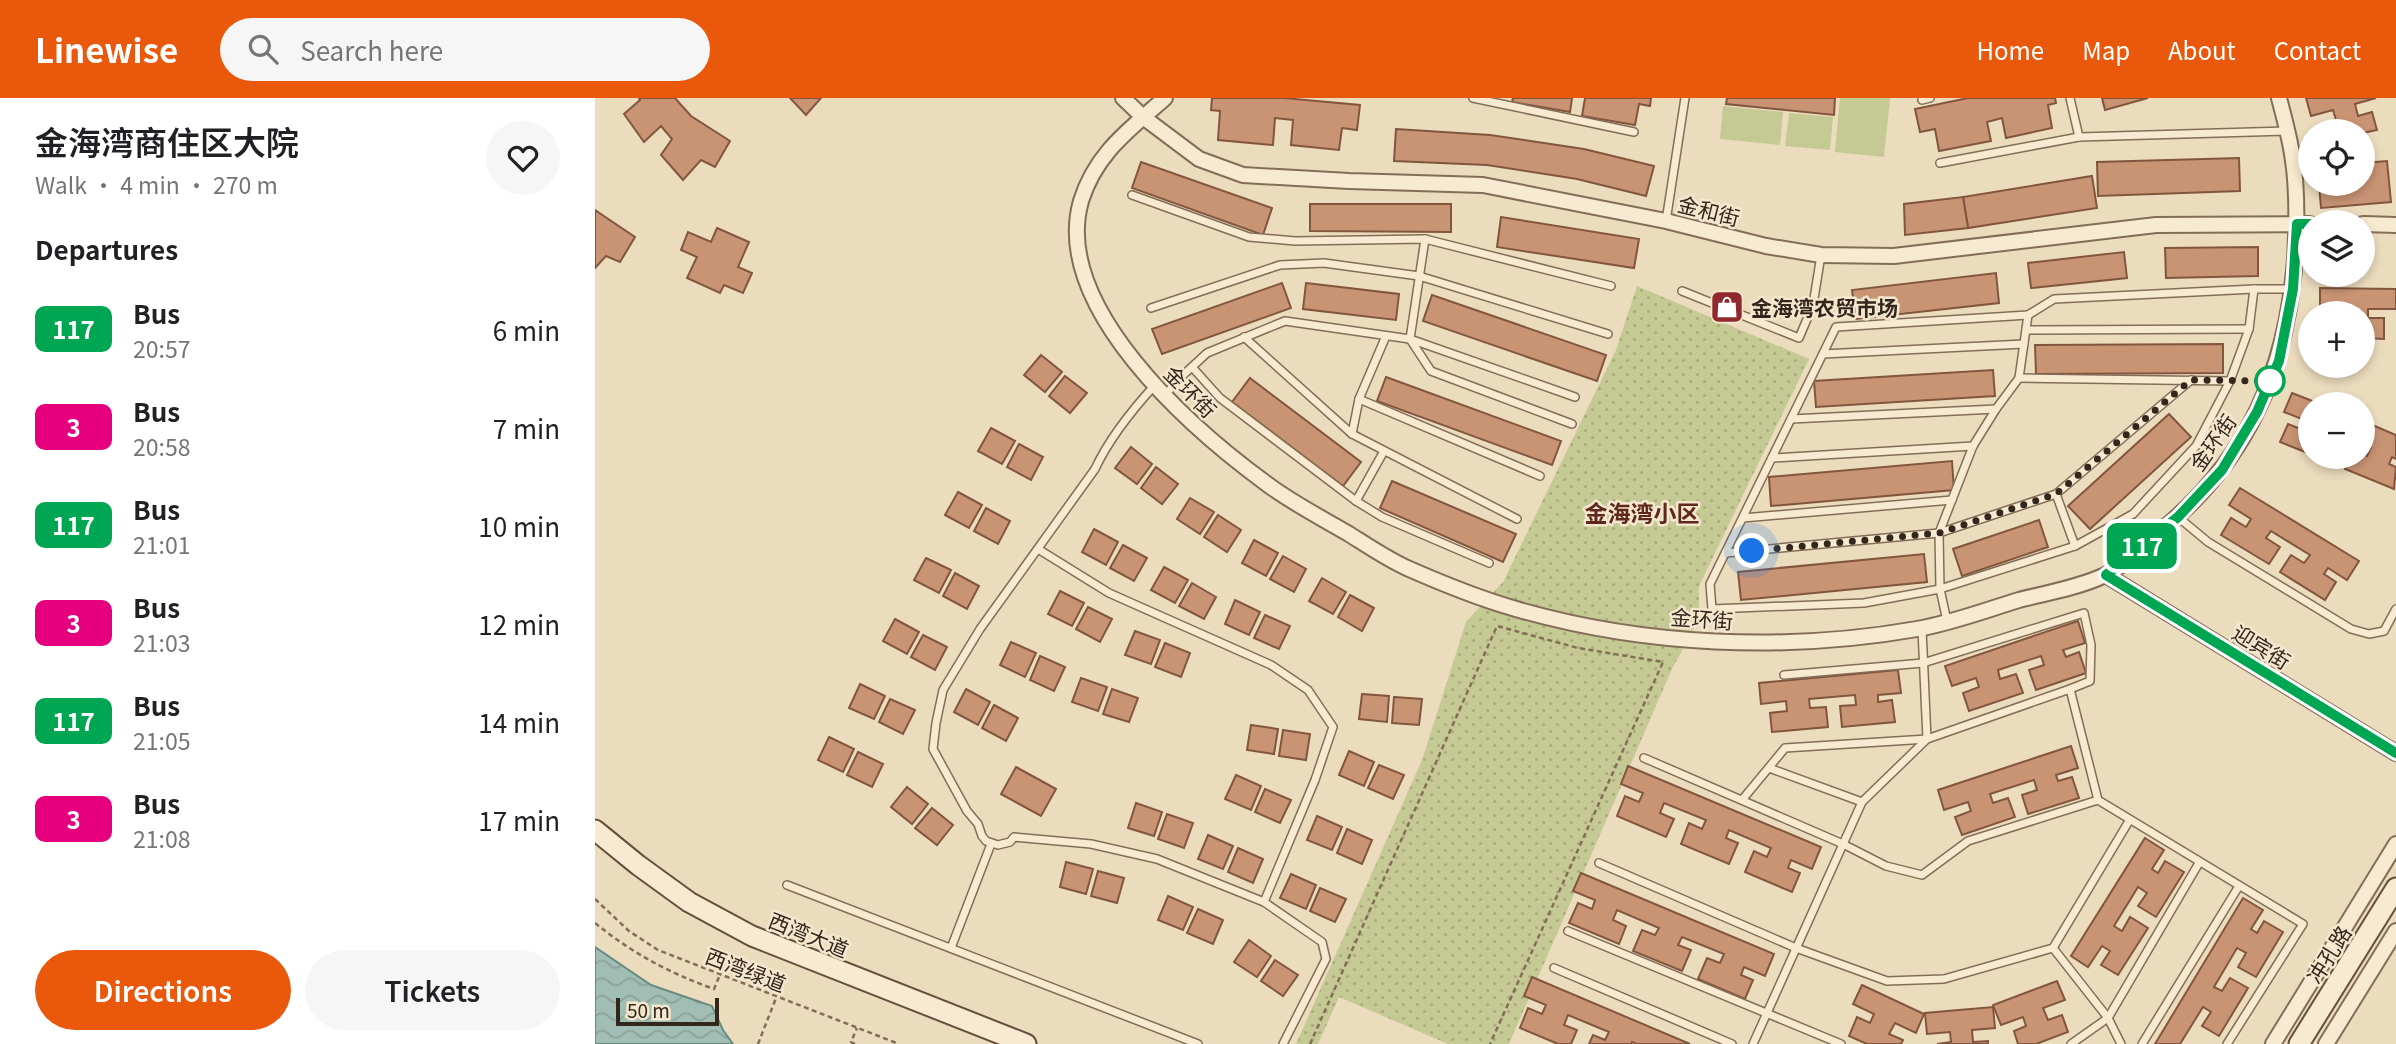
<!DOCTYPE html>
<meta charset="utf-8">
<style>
body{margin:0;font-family:Georgia,"Noto Sans SC",serif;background:#f6f6f6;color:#202124;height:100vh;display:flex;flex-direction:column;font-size:26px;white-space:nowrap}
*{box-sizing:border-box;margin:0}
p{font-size:23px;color:#757577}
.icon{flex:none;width:38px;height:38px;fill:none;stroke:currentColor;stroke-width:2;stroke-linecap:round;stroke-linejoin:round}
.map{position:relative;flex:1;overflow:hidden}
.side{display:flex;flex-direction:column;background:#fff;width:595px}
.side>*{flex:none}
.badge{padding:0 14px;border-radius:10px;font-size:24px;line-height:46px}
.buttons{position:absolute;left:1703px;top:21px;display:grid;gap:14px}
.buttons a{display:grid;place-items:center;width:77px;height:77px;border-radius:50%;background:#fff;box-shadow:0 4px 10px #0003;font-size:35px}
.scale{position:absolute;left:21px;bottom:18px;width:103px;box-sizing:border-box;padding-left:7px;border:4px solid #33261c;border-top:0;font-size:19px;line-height:24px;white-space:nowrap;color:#33261c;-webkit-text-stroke:5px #f4e7cd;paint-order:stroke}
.you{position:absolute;width:35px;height:35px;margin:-18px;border:5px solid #fff;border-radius:50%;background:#1a73e8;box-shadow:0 0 0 10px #1a73e833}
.map>.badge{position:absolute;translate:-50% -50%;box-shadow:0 0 0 4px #fff}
h2{padding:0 35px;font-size:26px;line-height:63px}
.round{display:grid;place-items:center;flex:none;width:74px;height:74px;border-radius:37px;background:#f6f6f6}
.overview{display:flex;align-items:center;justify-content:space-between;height:119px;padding:0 35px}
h1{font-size:33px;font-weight:600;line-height:52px}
.button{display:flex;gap:14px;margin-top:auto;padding:14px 35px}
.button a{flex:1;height:80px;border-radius:42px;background:#ea580c;color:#fff;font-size:28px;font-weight:600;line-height:80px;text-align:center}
.button a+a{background:#f6f6f6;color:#202124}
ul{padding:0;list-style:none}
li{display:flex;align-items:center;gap:21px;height:98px;padding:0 35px}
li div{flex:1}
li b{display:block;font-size:26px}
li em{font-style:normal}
li .badge{min-width:77px;font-weight:700;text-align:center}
header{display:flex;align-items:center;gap:42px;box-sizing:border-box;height:98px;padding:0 35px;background:#ea580c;color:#fff}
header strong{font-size:33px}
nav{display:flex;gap:38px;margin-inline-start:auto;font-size:24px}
.search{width:490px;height:63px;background:#f6f6f6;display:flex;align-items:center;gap:18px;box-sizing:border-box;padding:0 24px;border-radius:38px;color:#757577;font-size:26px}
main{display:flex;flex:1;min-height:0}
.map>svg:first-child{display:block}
.green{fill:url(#green-dots)}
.pitch{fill:#c5c993}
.water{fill:url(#water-waves);stroke:#698b81;stroke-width:2}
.building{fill:#c99474;stroke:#82563e;stroke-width:2}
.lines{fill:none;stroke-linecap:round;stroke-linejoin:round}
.lane-casing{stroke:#836d57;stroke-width:10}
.street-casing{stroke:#836d57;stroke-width:18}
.secondary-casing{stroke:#654e3b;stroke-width:23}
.path{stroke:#836d57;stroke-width:2.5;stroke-dasharray:5 3.5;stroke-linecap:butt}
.lane{stroke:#f7ead0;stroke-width:7}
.street{stroke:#f7ead0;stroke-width:14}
.secondary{stroke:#f7ead0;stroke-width:19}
.line-casing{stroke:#fff;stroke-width:16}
.line{stroke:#00a651;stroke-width:10}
.walk{stroke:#33261c;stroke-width:7;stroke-dasharray:0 12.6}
.stop-dot{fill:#fff;stroke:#00a651;stroke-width:3.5}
.labels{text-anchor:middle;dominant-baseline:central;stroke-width:5;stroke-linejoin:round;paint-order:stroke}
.street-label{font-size:21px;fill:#33261c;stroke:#f4e7cd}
.poi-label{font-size:21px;font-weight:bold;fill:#33261c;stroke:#f4e7cd;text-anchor:start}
.neighbourhood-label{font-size:23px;font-weight:bold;fill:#5e281c;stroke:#f4e7cd}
</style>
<header>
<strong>Linewise</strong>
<div class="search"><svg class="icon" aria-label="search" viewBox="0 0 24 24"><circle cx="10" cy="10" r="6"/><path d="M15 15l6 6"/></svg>Search here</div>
<nav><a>Home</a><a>Map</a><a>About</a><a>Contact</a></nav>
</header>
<main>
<section class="side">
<div class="overview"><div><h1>金海湾商住区大院</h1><p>Walk · 4 min · 270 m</p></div><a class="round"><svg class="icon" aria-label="heart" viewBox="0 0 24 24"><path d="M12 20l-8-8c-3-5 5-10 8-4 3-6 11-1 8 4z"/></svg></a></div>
<h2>Departures</h2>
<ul>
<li><span class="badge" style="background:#00a651;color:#fff">117</span><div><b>Bus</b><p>20:57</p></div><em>6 min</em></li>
<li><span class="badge" style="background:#e6007e;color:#fff">3</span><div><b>Bus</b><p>20:58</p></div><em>7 min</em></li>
<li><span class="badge" style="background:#00a651;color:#fff">117</span><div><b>Bus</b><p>21:01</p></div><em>10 min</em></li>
<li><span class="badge" style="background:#e6007e;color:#fff">3</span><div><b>Bus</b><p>21:03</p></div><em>12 min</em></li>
<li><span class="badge" style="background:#00a651;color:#fff">117</span><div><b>Bus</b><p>21:05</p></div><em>14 min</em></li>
<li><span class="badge" style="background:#e6007e;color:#fff">3</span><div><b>Bus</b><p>21:08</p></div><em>17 min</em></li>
</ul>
<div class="button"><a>Directions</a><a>Tickets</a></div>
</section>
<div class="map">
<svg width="1801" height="946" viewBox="0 0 1801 946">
<defs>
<pattern id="green-dots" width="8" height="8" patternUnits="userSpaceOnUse" patternTransform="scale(1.75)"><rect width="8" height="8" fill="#c5c993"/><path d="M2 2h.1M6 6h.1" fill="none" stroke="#aaac7e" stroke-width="1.8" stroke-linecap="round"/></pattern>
<pattern id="water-waves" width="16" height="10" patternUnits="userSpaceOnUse" patternTransform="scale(1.75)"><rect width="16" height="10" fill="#a1beb4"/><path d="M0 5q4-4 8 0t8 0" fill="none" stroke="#8ba39a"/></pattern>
</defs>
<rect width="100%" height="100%" fill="#ecdcbe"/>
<polygon class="green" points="1042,188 1214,261 1104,488 1104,521 1077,571 914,946 853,946 744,899 723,946 701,946 827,662 871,524 908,484 1021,252"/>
<g class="pitch">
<polygon points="1245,0 1295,0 1289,59 1240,54"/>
<polygon points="1128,8 1188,14 1185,47 1125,41"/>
<polygon points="1194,15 1238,19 1235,52 1190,48"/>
</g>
<polygon class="water" points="0,849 56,887 117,908 128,932 138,946 0,946"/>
<g class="building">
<polygon points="44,0 80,0 96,18 135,43 120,69 106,62 88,82 66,57 77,41 66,28 49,44 29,16 45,2"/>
<polygon points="195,0 226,0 211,17"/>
<polygon points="617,0 689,0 765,7 762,32 747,30 744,52 696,47 698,22 680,20 678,47 623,42 625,13 616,12"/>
<polygon points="918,0 977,0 975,14 917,4"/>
<polygon points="990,0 1056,0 1055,8 1044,6 1040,27 987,18"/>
<polygon points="1132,0 1240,0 1239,17 1131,6"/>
<polygon points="1373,0 1460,0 1461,5 1453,7 1457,30 1411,40 1407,20 1392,24 1396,43 1344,53 1340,31 1325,34 1320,11"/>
<polygon points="1507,0 1553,0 1510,12"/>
<polygon points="1711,0 1781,0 1760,6 1763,18 1777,14 1782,32 1768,35 1768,33 1730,33 1728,26 1741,22 1738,12 1716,18"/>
<polygon points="801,31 895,37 989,51 1059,68 1051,98 982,81 892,67 799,63"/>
<polygon points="1644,60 1645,93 1503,98 1502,64"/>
<polygon points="1792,63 1796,104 1726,110 1724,86 1768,86 1768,65"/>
<polygon points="546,64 677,110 668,137 537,90"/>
<polygon points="1497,78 1502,110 1373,130 1368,99"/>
<polygon points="1368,99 1373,130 1310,137 1309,106"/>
<polygon points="715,106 856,106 856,134 715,133"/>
<polygon points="0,112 40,139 25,164 11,158 0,170"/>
<polygon points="906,119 1044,141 1039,170 902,149"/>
<polygon points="122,130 154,144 143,169 157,175 148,195 129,187 125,195 92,180 102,159 86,152 93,134 116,144"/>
<polygon points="1663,149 1663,178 1571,180 1570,150"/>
<polygon points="1529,154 1532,180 1436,190 1433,165"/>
<polygon points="1401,175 1404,205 1261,221 1257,192"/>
<polygon points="687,185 696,210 567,256 557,231"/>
<polygon points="711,185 804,196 801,222 708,211"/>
<polygon points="1725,190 1801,191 1801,211 1773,211 1773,220 1789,220 1789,241 1768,240 1768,215 1750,215 1750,211 1725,210"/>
<polygon points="837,197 1011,257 1002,283 828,223"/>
<polygon points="1628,246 1628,275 1441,276 1440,247"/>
<polygon points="446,257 467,274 450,294 429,277"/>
<polygon points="1398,272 1400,298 1221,309 1219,283"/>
<polygon points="470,278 492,295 475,315 454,298"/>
<polygon points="791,279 966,343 957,367 782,303"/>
<polygon points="655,280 766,364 748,388 637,304"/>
<polygon points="1697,295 1725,306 1715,306 1715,356 1685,344 1693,326 1708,332 1712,323 1689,314"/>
<polygon points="1574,316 1596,339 1495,431 1473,408"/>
<polygon points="1768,323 1801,337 1801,361 1797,359 1794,366 1801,369 1799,391 1750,371 1755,359 1768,359 1768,356 1772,358 1776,349 1768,345"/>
<polygon points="396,330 420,343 407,366 383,353"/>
<polygon points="424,346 448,359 436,382 412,369"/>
<polygon points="536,349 557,366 542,386 520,370"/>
<polygon points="1721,359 1740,359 1738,365"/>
<polygon points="1357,363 1359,392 1176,408 1174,379"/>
<polygon points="561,369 583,386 567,406 546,390"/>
<polygon points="797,383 921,436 908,464 785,410"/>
<polygon points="1645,390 1764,463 1752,482 1733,470 1729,476 1741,484 1730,502 1685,474 1696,457 1709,465 1715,457 1676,433 1671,440 1685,449 1674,466 1626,437 1636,420 1651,429 1656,421 1634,407"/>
<polygon points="363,394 387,407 374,430 350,417"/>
<polygon points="595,400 619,414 605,436 582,421"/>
<polygon points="391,410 415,423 403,446 379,433"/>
<polygon points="623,417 646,432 632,454 609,439"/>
<polygon points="1444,422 1453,449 1367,478 1358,451"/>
<polygon points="499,431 523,444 511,467 487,454"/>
<polygon points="659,442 683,455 671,478 647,465"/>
<polygon points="528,447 552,460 539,483 515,470"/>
<polygon points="1329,456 1332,484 1146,502 1143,474"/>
<polygon points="688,458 711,471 699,494 675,481"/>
<polygon points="331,460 356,472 344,495 319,482"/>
<polygon points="569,469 593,482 580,505 556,492"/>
<polygon points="360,475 384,488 372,511 348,498"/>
<polygon points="727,480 751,494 738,516 714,503"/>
<polygon points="597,485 621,499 609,521 584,508"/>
<polygon points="465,493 489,505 477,528 453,516"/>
<polygon points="755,497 779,510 767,533 743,519"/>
<polygon points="640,502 665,514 654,537 630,526"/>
<polygon points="493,509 517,521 505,544 481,531"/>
<polygon points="670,517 695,528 684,551 659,540"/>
<polygon points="300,521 324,534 312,556 288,543"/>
<polygon points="1483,523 1490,545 1468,552 1471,559 1484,554 1491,575 1441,592 1434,572 1449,567 1446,558 1403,572 1405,581 1421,576 1428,595 1374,613 1368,595 1384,589 1381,580 1357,588 1350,568"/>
<polygon points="540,533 565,542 556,566 530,557"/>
<polygon points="328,537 352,549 340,572 316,559"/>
<polygon points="416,544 441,555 430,579 405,567"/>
<polygon points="570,545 595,555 586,579 560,569"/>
<polygon points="445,558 470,569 459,593 435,582"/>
<polygon points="1303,572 1306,595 1283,597 1283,604 1297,602 1300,624 1247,629 1245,608 1261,607 1260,597 1214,601 1215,610 1231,609 1233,629 1177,634 1175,615 1192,613 1191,603 1166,606 1164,585"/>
<polygon points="486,580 512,589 503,613 477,604"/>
<polygon points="265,586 290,598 279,621 254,610"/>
<polygon points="371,591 395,604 383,627 359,614"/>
<polygon points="517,591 543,600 534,624 508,616"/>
<polygon points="767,596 794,598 792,624 764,621"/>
<polygon points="799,599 827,601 824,627 797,625"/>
<polygon points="295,601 320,612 308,636 284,624"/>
<polygon points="399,607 423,620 411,643 387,630"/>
<polygon points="656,627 683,631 679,656 652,652"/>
<polygon points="688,632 715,636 711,662 684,658"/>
<polygon points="234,639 259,651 248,674 223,662"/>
<polygon points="1476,648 1483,670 1461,677 1463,683 1477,679 1484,700 1433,716 1427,697 1442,692 1439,682 1395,696 1398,705 1413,700 1420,719 1367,737 1360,719 1376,713 1373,704 1349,712 1343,692"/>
<polygon points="754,653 779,664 769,688 744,677"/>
<polygon points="263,654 288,666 277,689 252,677"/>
<polygon points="784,667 809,677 798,701 773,690"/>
<polygon points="1033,668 1226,749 1217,771 1196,762 1193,770 1205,775 1197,794 1150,774 1159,753 1172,759 1176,750 1134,732 1131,740 1143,745 1134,766 1086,746 1094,725 1107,731 1111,722 1069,705 1065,715 1079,721 1071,739 1022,718 1030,698 1044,704 1048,695 1026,686"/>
<polygon points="421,669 461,691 446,718 406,696"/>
<polygon points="641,677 666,688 656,712 630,701"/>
<polygon points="312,689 333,706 317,726 296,709"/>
<polygon points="670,691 696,702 685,725 660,714"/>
<polygon points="541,705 567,714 559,738 533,730"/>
<polygon points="337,710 358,727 342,747 320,730"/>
<polygon points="572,716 598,725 589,750 563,741"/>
<polygon points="722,718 747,729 737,752 712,742"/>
<polygon points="752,731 777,742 767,766 742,755"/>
<polygon points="613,737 638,748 628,771 603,761"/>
<polygon points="1550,740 1569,752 1557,771 1563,775 1570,763 1589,774 1561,819 1543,808 1552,795 1543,789 1519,828 1527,833 1535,819 1553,830 1523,877 1506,867 1515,853 1507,848 1493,869 1476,858"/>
<polygon points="643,750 668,761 658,785 633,774"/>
<polygon points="471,764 498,771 491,796 465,789"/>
<polygon points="503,773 529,780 522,805 496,798"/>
<polygon points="986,775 1179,856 1170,878 1149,869 1146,877 1158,882 1150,901 1103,881 1112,860 1125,865 1129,856 1087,839 1083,847 1096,852 1087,873 1038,853 1047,832 1060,837 1064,830 1022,812 1018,822 1031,828 1024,846 974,825 983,805 997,811 1000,802 978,793"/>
<polygon points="696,776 721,787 711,811 685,800"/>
<polygon points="725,790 751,801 740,824 715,813"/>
<polygon points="573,798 598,809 588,832 563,822"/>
<polygon points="1648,800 1668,812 1656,831 1662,835 1669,823 1688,834 1661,879 1643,869 1651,855 1642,850 1619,889 1627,893 1635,880 1653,890 1624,938 1607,928 1616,914 1608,909 1585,946 1560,946"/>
<polygon points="603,811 628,822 618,846 592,835"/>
<polygon points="654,842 676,858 662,879 639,864"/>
<polygon points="680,862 703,877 688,898 666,883"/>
<polygon points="937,879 1095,946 1042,946 1037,944 1036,946 994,946 998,937 1010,942 1014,934 973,917 969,927 982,932 976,946 963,946 925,930 933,910 947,916 951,907 929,898"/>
<polygon points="1462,883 1470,902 1448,910 1453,922 1467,917 1473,934 1441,946 1423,946 1419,933 1431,928 1428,919 1406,927 1398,907"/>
<polygon points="1267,887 1329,916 1321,935 1300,925 1294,936 1308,942 1306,946 1272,946 1254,938 1262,919 1275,925 1279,916 1258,906"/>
<polygon points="1398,909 1400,930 1377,932 1378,944 1393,943 1393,946 1342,946 1356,944 1355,934 1332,936 1330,915"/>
</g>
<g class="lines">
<defs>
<g id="lane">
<polyline points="878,0 1039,34"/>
<polyline points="1475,0 1484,39"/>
<polyline points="1327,2 1335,0"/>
<polyline points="1345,65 1484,39 1692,33"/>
<polyline points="537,97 654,139 700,143 830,141 1016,188"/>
<polyline points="1071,123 1090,0"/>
<polyline points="830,141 815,241 836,273 977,326"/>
<polyline points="1087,193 1204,240 1218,207 1226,157"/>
<polyline points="556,210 685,167 729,165 824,178 1013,236"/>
<polyline points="1433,217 1241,229 1115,486 1117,511 1269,505 1345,491 1480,448 1538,416 1601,348 1635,283 1654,231 1659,191"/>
<polyline points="1431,232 1654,231"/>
<polyline points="649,239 757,336 922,421"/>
<polyline points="1228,256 1429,246"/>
<polyline points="597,269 625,300 761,403 787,419 894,465"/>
<polyline points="1424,280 1635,283"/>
<path d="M560,287C537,312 514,341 500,371L385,531L348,592L341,625L338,651L372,713L383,726L387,738L391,743L403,747L415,744L419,739L496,746L562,761L669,804L727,844L731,861L688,946"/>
<polyline points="570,297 585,280 612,255 690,223 815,241 980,299"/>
<polyline points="764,301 945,378"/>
<polyline points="1196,321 1401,311"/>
<polyline points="757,336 764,301 791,238"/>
<polyline points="1177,360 1378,348"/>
<polyline points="1461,396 1480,448"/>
<polyline points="761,403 789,353"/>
<polyline points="1583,419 1613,444 1756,531 1774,536 1789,533 1801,511"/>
<polyline points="1148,420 1357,402"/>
<polyline points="443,451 514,495 676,567 713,592 738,629 720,682 669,804"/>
<polyline points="1131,455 1344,435 1461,396 1596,282"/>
<polyline points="1352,523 1345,491 1344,435 1378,348 1401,311 1424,280 1433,217 1459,201 1659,191 1697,191"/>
<polyline points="1189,577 1328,565 1489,515 1496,547 1495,583 1475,591"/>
<polyline points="1049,660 1248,746 1291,768 1327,777 1373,743 1503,702 1708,826 1632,946"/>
<polyline points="1174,670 1267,704"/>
<polyline points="1147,702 1190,650 1332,641 1475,591 1503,702"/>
<polyline points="1004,765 1201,850 1292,883 1349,881 1458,850 1534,723"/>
<polyline points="192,787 603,946"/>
<polyline points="973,833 1246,946"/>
<polyline points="356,850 396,746"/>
<polyline points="1458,850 1513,920 1526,946"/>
<polyline points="959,870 1137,946"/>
<polyline points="1158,946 1267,704 1332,641 1327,531"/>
<polyline points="1476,946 1513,920 1604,765"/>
<polyline points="1547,946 1644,788"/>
</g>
<g id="street">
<polyline points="528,0 548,19 604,61 648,77 754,83 888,87 1071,123 1171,148 1226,157 1299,158 1561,127 1715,126"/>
<path d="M570,0C534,32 501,55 486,103C456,209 597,331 672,386C697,405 727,420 754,436C773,448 792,461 812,470C846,485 886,501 921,511C1049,548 1191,554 1322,531C1357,525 1391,512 1424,502C1451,495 1482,490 1508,478C1527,470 1551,445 1568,431C1654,360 1691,272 1700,162C1702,127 1703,91 1697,56C1694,37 1689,19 1684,0"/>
<polyline points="1768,126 1801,127"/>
<polyline points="1511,477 1801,655"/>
<polyline points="1678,946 1801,746"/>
<polyline points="1731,946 1801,833"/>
</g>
<g id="secondary">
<polyline points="0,732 43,767 94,804 157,838 431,946"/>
<polyline points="1704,946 1801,790"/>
</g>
</defs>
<use href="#lane" class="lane-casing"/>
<use href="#street" class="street-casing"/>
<use href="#secondary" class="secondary-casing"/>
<g class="path">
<polyline points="0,801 34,833 63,852 304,946"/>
<path d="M0,825C37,855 74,875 119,891L124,879"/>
<polyline points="163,946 181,900"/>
<polyline points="260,946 256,944 262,930"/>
<polyline points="715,946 902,528 983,550 1068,564 895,946"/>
</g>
<use href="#lane" class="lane"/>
<use href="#street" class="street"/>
<use href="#secondary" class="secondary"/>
</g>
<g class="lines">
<defs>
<polyline id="line" points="1715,126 1702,126 1698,191 1684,263 1662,314 1627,372 1583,419 1511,477 1801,655"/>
</defs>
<use href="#line" class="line-casing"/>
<use href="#line" class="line"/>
<polyline class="walk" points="1157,453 1344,435 1461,396 1596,282 1675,283"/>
</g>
<defs>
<symbol id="shop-square" viewBox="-11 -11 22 22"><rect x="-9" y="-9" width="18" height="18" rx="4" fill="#90292e" stroke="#f4e7cd"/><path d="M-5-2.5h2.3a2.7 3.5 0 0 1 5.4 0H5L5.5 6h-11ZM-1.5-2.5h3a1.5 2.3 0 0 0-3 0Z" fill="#fff"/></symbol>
</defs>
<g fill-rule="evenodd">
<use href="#shop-square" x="1113" y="190" width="38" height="38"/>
</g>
<circle class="stop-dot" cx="1675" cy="283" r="14"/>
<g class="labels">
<g class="street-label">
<text transform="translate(1114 112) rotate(14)">金和街</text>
<text transform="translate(596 293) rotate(45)">金环街</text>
<text transform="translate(1617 344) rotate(-55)">金环街</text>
<text transform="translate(1107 520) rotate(4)">金环街</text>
<text transform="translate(1667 548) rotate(32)">迎宾街</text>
<text transform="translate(214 836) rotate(22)">西湾大道</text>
<text transform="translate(1733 856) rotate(-58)">冲孔路</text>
<text transform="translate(151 871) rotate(21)">西湾绿道</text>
</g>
<g class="poi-label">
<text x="1156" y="209">金海湾农贸市场</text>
</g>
<g class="neighbourhood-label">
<text x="1047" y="414">金海湾小区</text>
</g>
</g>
</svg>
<div class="buttons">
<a><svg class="icon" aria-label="locate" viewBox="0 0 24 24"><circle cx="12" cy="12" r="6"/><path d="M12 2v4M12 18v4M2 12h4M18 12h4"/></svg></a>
<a><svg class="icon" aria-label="layers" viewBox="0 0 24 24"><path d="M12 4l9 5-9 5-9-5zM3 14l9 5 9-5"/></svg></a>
<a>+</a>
<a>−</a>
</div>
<div class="scale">50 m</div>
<div class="you" style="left:1157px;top:453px"></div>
<b class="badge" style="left:1547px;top:448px;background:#00a651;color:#fff">117</b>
</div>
</main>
